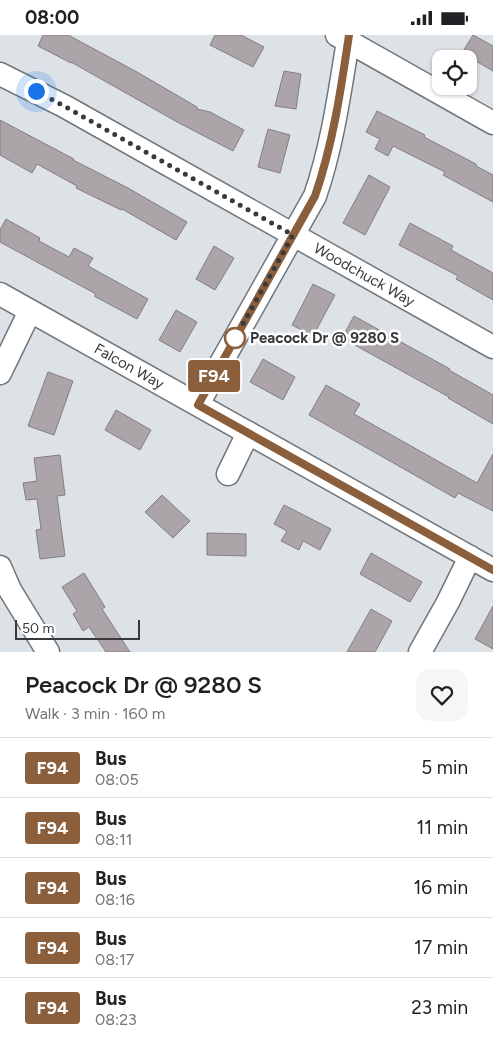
<!DOCTYPE html>
<meta charset="utf-8">
<style>
body{margin:0;font-family:Figtree,sans-serif;background:#f6f6f6;color:#202124;height:100vh;display:flex;flex-direction:column;font-size:19px;white-space:nowrap}
*{box-sizing:border-box;margin:0}
p{font-size:16px;color:#757577}
.icon{flex:none;width:28px;height:28px;fill:none;stroke:currentColor;stroke-width:2;stroke-linecap:round;stroke-linejoin:round}
.map{position:relative;height:617px;overflow:hidden}
.drawer{display:flex;flex-direction:column;background:#fff;flex:1}
.drawer>*{flex:none}
.badge{padding:0 10px;border-radius:4px;font-size:18px;line-height:32px}
.controls{position:absolute;left:432px;top:15px;display:grid;gap:10px}
.controls a{display:grid;place-items:center;width:45px;height:45px;border-radius:10px;background:#fff;box-shadow:0 1px 4px #0004;font-size:25px}
.scale{position:absolute;left:15px;bottom:12px;width:125px;box-sizing:border-box;padding-left:5px;border:2px solid #37393b;border-top:0;font-size:14px;line-height:18px;white-space:nowrap;color:#37393b;-webkit-text-stroke:4px #fff;paint-order:stroke}
.you{position:absolute;width:25px;height:25px;margin:-12px;border:4px solid #fff;border-radius:50%;background:#1a73e8;box-shadow:0 0 0 8px #1a73e833}
.map>.badge{position:absolute;translate:-50% -50%;box-shadow:0 0 0 2px #fff}
.round{display:grid;place-items:center;flex:none;width:52px;height:52px;border-radius:15px;background:#f6f6f6}
.headline{display:flex;align-items:center;justify-content:space-between;height:85px;padding:0 25px}
h1{font-size:24px;font-weight:600;line-height:38px}
ul{padding:0;list-style:none}
li{display:flex;align-items:center;gap:15px;height:60px;padding:0 25px;border-top:1px solid #e0e0e0}
li div{flex:1}
li b{display:block;font-size:19px}
li em{font-style:normal}
li .badge{min-width:55px;font-weight:700;text-align:center}
.status{display:flex;justify-content:space-between;align-items:center;height:35px;padding:0 25px;background:#fff;direction:ltr}
.status svg{height:14px;fill:currentColor}
.map>svg:first-child{display:block}
.building{fill:#aba5a9;stroke:#847e82}
.lines{fill:none;stroke-linecap:round;stroke-linejoin:round}
.minor-casing{stroke:#71767b;stroke-width:25}
.minor{stroke:#fff;stroke-width:22}
.line-casing{stroke:#fff;stroke-width:11}
.line{stroke:#8b5e3c;stroke-width:8}
.walk{stroke:#37393b;stroke-width:5;stroke-dasharray:0 9}
.stop-dot{fill:#fff;stroke:#8b5e3c;stroke-width:2.5}
.labels{text-anchor:middle;dominant-baseline:central;stroke-width:5;stroke-linejoin:round;paint-order:stroke}
.street-label{font-size:15px;fill:#37393b;stroke:#fff}
.stop-label{font-size:15px;font-weight:bold;fill:#37393b;stroke:#fff;text-anchor:start}
</style>
<div class="status"><b>08:00</b><svg viewBox="0 0 49 12"><path d="M0 12V9h3v3zM5 12V6h3v6zM10 12V3h3v9zM15 12V0h3v12zM26 1h20v11H26zM47 4h2v5h-2z"/></svg></div>
<div class="map">
<svg width="493" height="617" viewBox="0 0 493 617">
<rect width="100%" height="100%" fill="#dde2e7"/>
<g class="building">
<polygon points="43,0 68,0 137,37 197,72 197,74 210,77 244,95 233,116 179,88 71,27 71,28 38,11"/>
<polygon points="215,0 241,0 264,12 253,32 210,10"/>
<polygon points="473,0 493,11 493,36 462,18"/>
<polygon points="284,36 301,39 296,74 275,71"/>
<polygon points="377,76 425,100 424,102 476,129 476,131 493,140 493,167 443,140 445,137 393,111 388,121 375,114 380,104 366,97"/>
<polygon points="0,85 74,124 73,125 128,153 187,187 176,205 122,174 121,175 76,153 77,151 37,129 32,138 0,120"/>
<polygon points="268,94 290,100 280,138 258,132"/>
<polygon points="369,140 390,152 365,200 343,188"/>
<polygon points="6,184 40,203 39,206 69,222 74,213 93,223 88,231 148,264 137,284 94,261 96,259 0,207 0,195"/>
<polygon points="410,188 453,211 451,215 493,238 493,265 456,244 458,241 399,210"/>
<polygon points="214,211 234,223 215,255 196,244"/>
<polygon points="313,249 335,260 313,301 292,290"/>
<polygon points="176,275 197,287 180,317 159,305"/>
<polygon points="354,281 450,334 449,335 493,360 493,389 448,363 449,362 342,303"/>
<polygon points="263,324 295,342 283,365 250,347"/>
<polygon points="48,337 73,346 54,400 28,391"/>
<polygon points="326,350 360,369 354,379 477,448 493,419 493,476 458,458 455,463 309,380"/>
<polygon points="116,375 151,395 140,415 105,395"/>
<polygon points="60,420 65,460 57,461 65,521 40,524 36,495 41,494 37,464 26,465 23,448 37,446 34,423"/>
<polygon points="162,460 190,486 173,503 145,477"/>
<polygon points="284,470 331,494 320,515 303,506 299,515 281,506 287,496 274,489"/>
<polygon points="207,498 246,499 246,521 207,520"/>
<polygon points="371,518 422,547 410,567 360,539"/>
<polygon points="84,538 105,572 102,574 130,617 106,617 89,592 83,596 73,579 77,576 62,552"/>
<polygon points="493,571 493,614 475,604"/>
<polygon points="371,574 392,586 375,617 347,617"/>
</g>
<g class="lines">
<defs>
<g id="minor">
<polyline points="337,0 493,88"/>
<path id="s1" d="M0,39L64,71L493,312"/>
<path id="s2" d="M0,259L493,535"/>
<polyline points="0,338 30,276"/>
<path d="M198,369L315,161C333,109 340,54 349,0"/>
<polyline points="228,439 248,398"/>
<polyline points="0,532 10,555 48,617"/>
<polyline points="420,617 448,567 470,522"/>
</g>
</defs>
<use href="#minor" class="minor-casing"/>
<use href="#minor" class="minor"/>
</g>
<g class="lines">
<defs>
<path id="line" d="M349,0C341,54 333,109 315,161L198,370L493,535"/>
</defs>
<use href="#line" class="line-casing"/>
<use href="#line" class="line"/>
<polyline class="walk" points="36,56 64,71 293,200 235,303"/>
</g>
<circle class="stop-dot" cx="235" cy="303" r="10"/>
<g class="labels">
<g class="street-label">
<text stroke="none"><textPath href="#s1" startOffset="416">Woodchuck Way</textPath></text>
<text stroke="none"><textPath href="#s2" startOffset="148">Falcon Way</textPath></text>
</g>
<g class="stop-label">
<text x="250" y="303">Peacock Dr @ 9280 S</text>
</g>
</g>
</svg>
<div class="controls">
<a><svg class="icon" aria-label="locate" viewBox="0 0 24 24"><circle cx="12" cy="12" r="6"/><path d="M12 2v4M12 18v4M2 12h4M18 12h4"/></svg></a>
</div>
<div class="scale">50 m</div>
<div class="you" style="left:36px;top:56px"></div>
<b class="badge" style="left:214px;top:341px;background:#8b5e3c;color:#fff">F94</b>
</div>
<section class="drawer">
<div class="headline"><div><h1>Peacock Dr @ 9280 S</h1><p>Walk · 3 min · 160 m</p></div><a class="round"><svg class="icon" aria-label="heart" viewBox="0 0 24 24"><path d="M12 20l-8-8c-3-5 5-10 8-4 3-6 11-1 8 4z"/></svg></a></div>
<ul>
<li><span class="badge" style="background:#8b5e3c;color:#fff">F94</span><div><b>Bus</b><p>08:05</p></div><em>5 min</em></li>
<li><span class="badge" style="background:#8b5e3c;color:#fff">F94</span><div><b>Bus</b><p>08:11</p></div><em>11 min</em></li>
<li><span class="badge" style="background:#8b5e3c;color:#fff">F94</span><div><b>Bus</b><p>08:16</p></div><em>16 min</em></li>
<li><span class="badge" style="background:#8b5e3c;color:#fff">F94</span><div><b>Bus</b><p>08:17</p></div><em>17 min</em></li>
<li><span class="badge" style="background:#8b5e3c;color:#fff">F94</span><div><b>Bus</b><p>08:23</p></div><em>23 min</em></li>
</ul>
</section>
